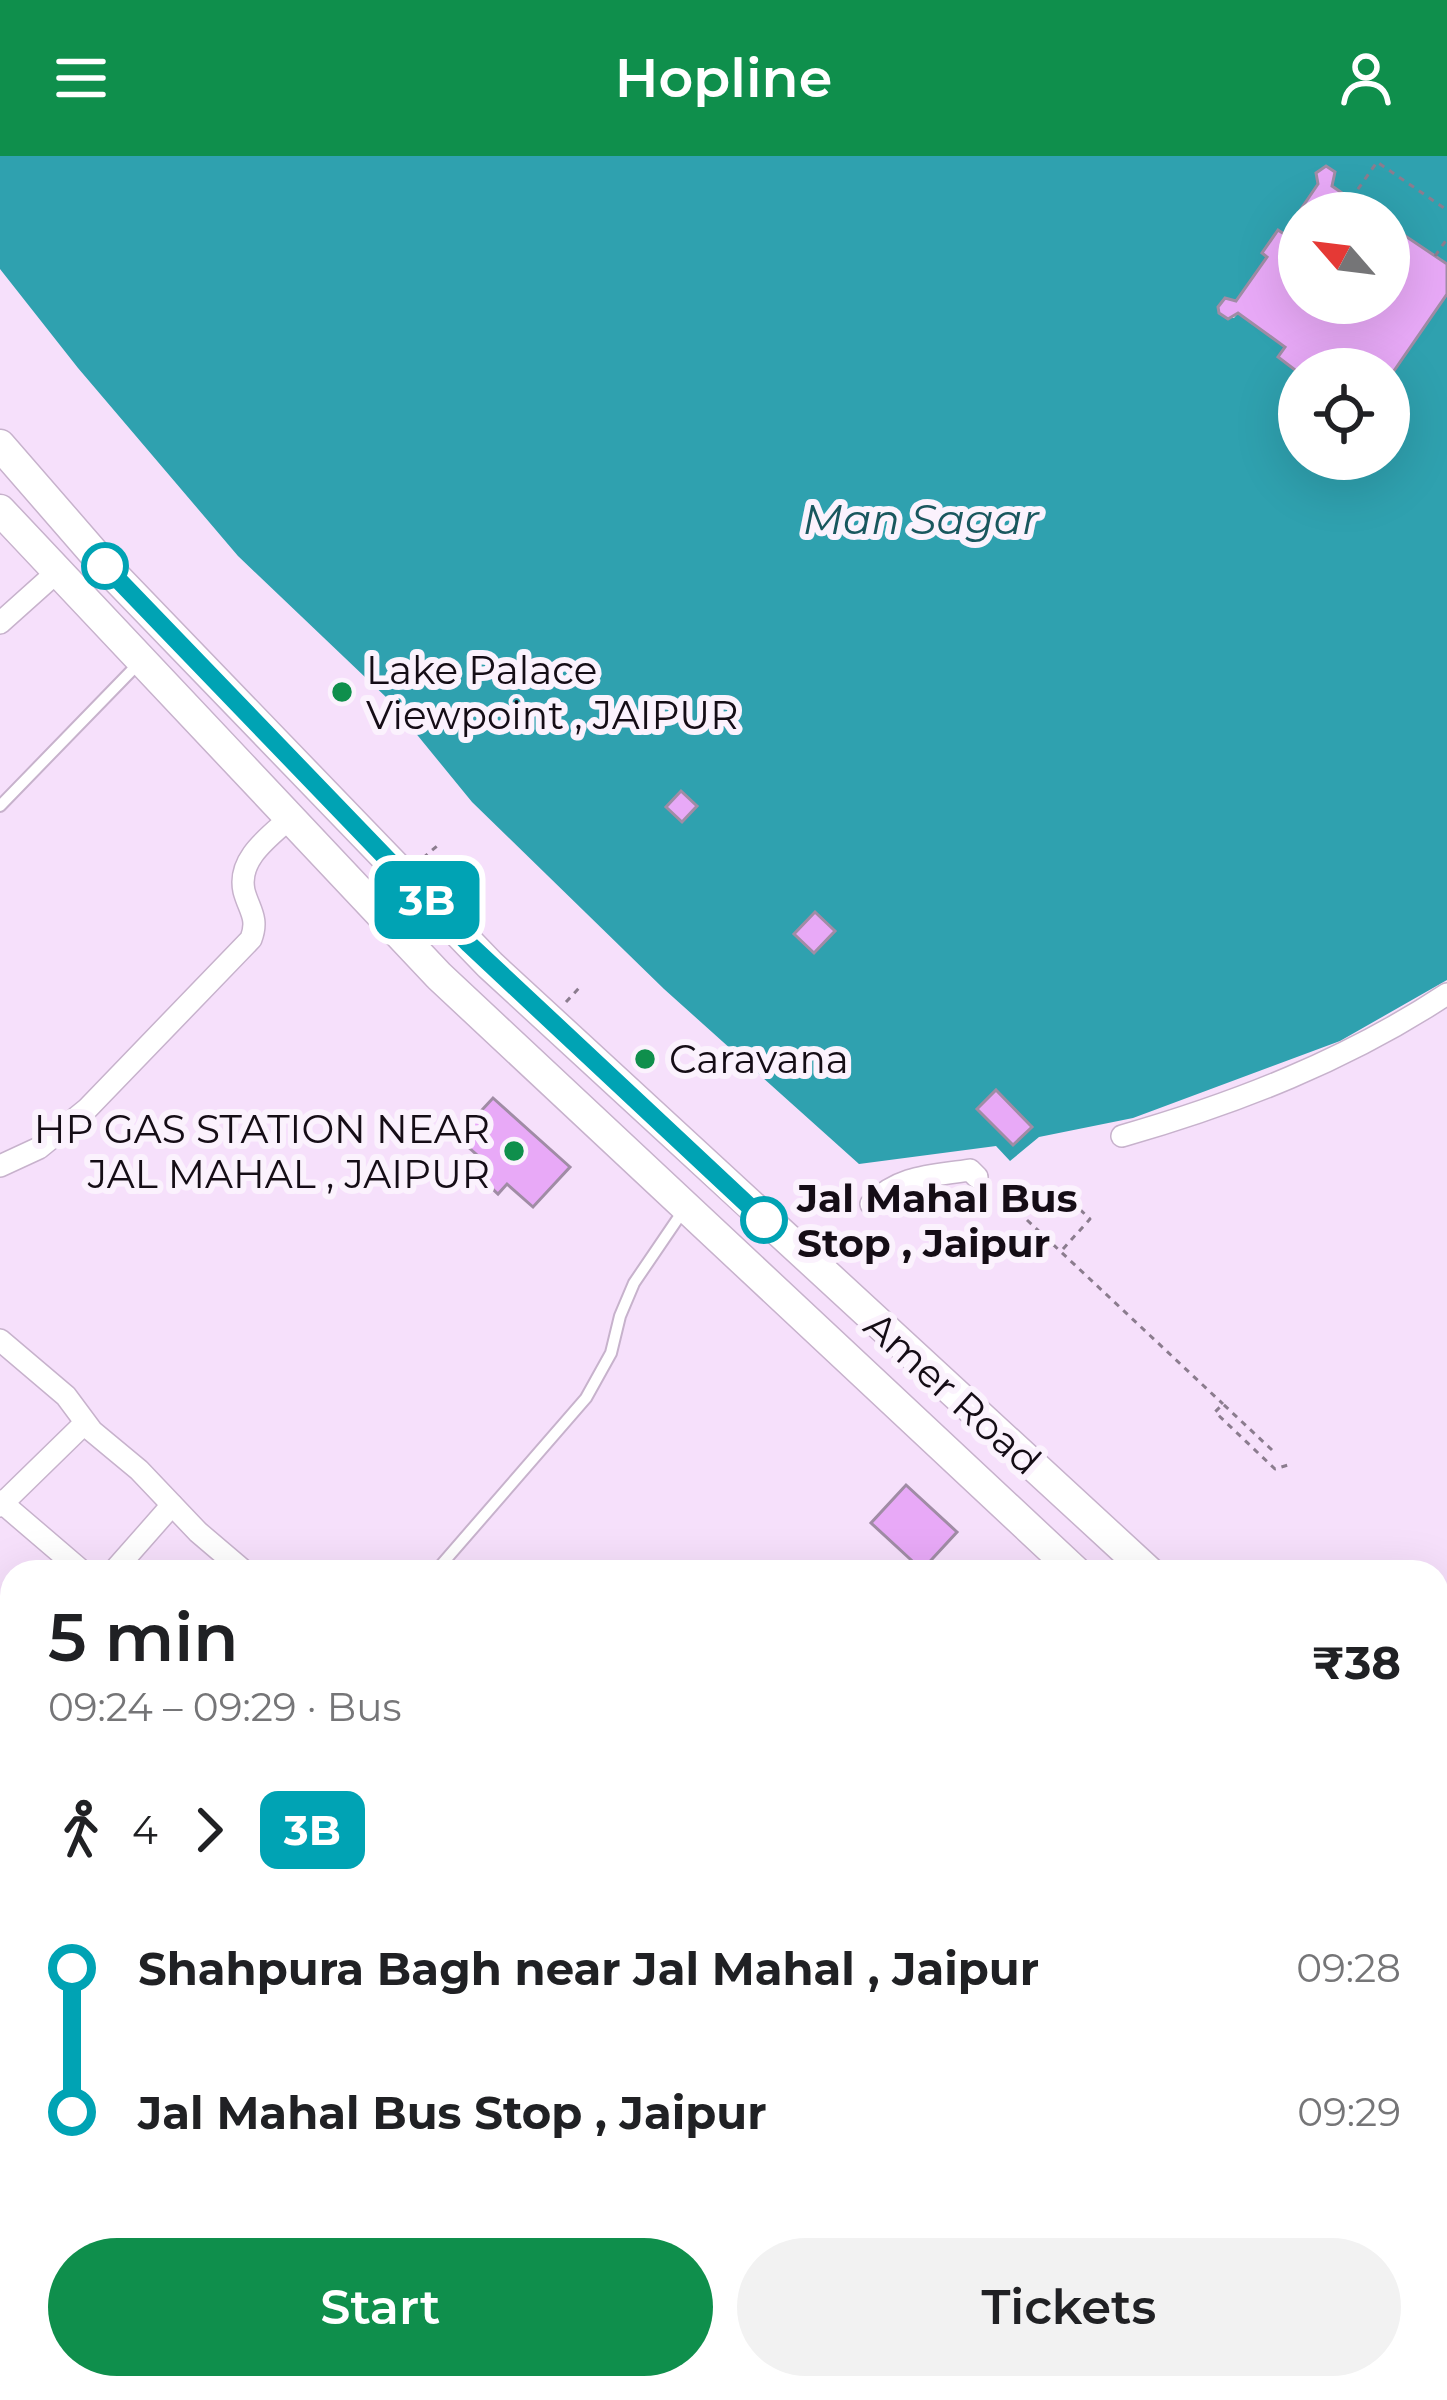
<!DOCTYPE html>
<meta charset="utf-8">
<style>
body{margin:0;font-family:Montserrat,sans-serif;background:#f2f2f2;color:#202124;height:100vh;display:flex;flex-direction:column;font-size:45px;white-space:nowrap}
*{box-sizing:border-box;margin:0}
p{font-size:39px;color:#757577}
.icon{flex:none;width:66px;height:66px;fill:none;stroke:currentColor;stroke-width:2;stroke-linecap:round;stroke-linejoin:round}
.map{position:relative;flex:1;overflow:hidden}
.side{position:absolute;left:0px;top:1404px;width:1449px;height:840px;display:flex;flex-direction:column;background:#fff;border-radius:36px 36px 0 0;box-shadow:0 12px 48px #0002}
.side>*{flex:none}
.badge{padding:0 24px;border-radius:18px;font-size:42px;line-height:78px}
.needle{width:78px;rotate:298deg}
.fabs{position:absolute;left:1278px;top:36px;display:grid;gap:24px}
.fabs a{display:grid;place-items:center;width:132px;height:132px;border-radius:50%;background:#fff;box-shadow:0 12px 48px #0002;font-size:60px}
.map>.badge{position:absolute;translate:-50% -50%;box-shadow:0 0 0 6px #fff}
.legs{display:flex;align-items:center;gap:18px;height:132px;padding:0 48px;font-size:39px}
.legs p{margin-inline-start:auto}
.headline{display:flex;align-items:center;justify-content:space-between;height:204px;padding:0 48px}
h1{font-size:66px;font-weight:600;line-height:90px}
.button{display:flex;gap:24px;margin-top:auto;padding:24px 48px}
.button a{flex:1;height:138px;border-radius:72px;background:#0f8f4c;color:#fff;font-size:48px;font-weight:600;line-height:138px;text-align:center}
.button a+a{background:#f2f2f2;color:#202124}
ul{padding:0 48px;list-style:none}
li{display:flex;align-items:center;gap:42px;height:144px;font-size:45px}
li i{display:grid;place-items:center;width:18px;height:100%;margin:0 15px;background:currentColor}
li i::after{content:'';width:30px;height:30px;margin:-15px;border:9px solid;border-radius:50%;background:#fff}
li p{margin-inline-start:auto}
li:first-child i{background:linear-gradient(#0000 50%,currentColor 0)}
li:last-child i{background:linear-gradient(currentColor 50%,#0000 0)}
header{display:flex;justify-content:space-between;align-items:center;height:156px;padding:0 48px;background:#0f8f4c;color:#fff;font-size:54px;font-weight:600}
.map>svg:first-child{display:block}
.water{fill:#2fa1af;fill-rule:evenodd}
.building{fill:#e8a9f7;stroke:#a08ca5;stroke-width:3}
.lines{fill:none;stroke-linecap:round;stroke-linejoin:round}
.lane-casing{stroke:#c7b2cc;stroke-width:14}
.street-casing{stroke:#c7b2cc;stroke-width:24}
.secondary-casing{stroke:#c7b2cc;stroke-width:33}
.path{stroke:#8b7c8e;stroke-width:3;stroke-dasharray:6 6;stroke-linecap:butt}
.lane{stroke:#fff;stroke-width:10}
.street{stroke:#fff;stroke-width:21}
.secondary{stroke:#fff;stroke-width:30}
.line-1-casing{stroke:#fff;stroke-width:27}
.line-1{stroke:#00a3b4;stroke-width:18}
.stop-1-dot{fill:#fff;stroke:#00a3b4;stroke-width:6}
.poi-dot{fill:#0f8f4c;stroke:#fbf2fd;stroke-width:4.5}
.labels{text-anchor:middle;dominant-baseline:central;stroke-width:12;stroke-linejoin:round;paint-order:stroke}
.poi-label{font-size:39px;fill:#150d16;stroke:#fbf2fd;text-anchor:start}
.stop-label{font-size:39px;font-weight:bold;fill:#150d16;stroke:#fbf2fd;text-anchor:start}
.street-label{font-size:39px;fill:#150d16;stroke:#fbf2fd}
.water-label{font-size:42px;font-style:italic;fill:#19575e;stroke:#fbf2fd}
</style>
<header><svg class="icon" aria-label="menu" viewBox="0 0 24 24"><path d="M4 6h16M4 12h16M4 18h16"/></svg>Hopline<svg class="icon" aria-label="person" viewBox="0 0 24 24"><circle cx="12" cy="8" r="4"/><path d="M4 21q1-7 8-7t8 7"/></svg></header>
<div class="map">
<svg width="1447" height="2244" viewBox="0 0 1447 2244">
<rect width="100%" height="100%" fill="#f6e0fb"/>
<path class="water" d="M0,0H1447V108L1389,69V57H1371L1332,30L1335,16L1325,10L1316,17L1318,28L1284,78L1278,74L1267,101L1236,145L1225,142L1218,151L1223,161L1234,162L1238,157L1285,191L1278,201L1299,217V303H1389V222L1447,138V824L1340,885L1133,962L1039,981L1010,1005L996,990L859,1008L664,833L472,646L387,542L238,400L78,212L0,113ZM997,935L1032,971L1013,989L978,953Z"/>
<g class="building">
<polygon points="1326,10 1335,16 1332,30 1371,57 1299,57 1299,147 1389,147 1389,69 1447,108 1447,138 1389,222 1389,213 1320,213 1313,208 1309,213 1299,213 1299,217 1278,201 1285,191 1238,157 1228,163 1219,157 1218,151 1225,142 1236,145 1267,101 1262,97 1278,74 1284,78 1318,28 1316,17"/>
<polygon points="681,635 697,650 682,666 666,651"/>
<polygon points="815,756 835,775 814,797 794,778"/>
<polygon points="996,934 1032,971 1013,989 977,953"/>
<polygon points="493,942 570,1011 533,1051 507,1028 498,1038 478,1019 487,1008 457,981"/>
<polygon points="906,1329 957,1376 922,1414 871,1367"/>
</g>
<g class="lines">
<defs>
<g id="lane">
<polyline points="0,650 138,508"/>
<polyline points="435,1416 586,1242 611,1197 620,1160 634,1127 685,1052"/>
<polyline points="1015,2232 1027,2244"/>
</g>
<g id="street">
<polyline points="0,467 57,416"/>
<path d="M1122,980C1237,947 1347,904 1447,838"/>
<path d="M0,1010L39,992L87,953L251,783C259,762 249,754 244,735C237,703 269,681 290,662"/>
<path d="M871,1048C900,1019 932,1020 970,1014L977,1021"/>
<polyline points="0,1184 66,1240 92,1275 139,1314 198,1376 245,1416"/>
<polyline points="0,1345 83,1416"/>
<polyline points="0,1350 85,1267"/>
<polyline points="113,1416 172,1349"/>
<polyline points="0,1773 12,1780"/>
<polyline points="1437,1927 1447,1918"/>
<polyline points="1437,2009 1447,2020"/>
<polyline points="0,2010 12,1990"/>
<polyline points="0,2072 12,2079"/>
<polyline points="0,2126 12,2104"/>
<polyline points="1437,2191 1447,2201"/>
<polyline points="304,2232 325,2241 335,2232"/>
<polyline points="818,2232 830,2244"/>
<polyline points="1261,2232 1272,2244"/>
<polyline points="9,2244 12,2203"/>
<polyline points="1105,2244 1120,2232"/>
</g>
<g id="secondary">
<polyline points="0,289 105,410 490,809 1149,1416"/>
<polyline points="0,354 439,820 1076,1416"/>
<polyline points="1437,1683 1447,1693"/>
<polyline points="1437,1758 1447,1767"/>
</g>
</defs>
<use href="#lane" class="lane-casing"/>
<use href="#street" class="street-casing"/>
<use href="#secondary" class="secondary-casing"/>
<g class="path">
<polyline points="1351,43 1377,6 1447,54"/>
<polyline points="1435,100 1447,83"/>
<polyline points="423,702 437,690"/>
<polyline points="566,846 580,831"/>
<polyline points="1027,1064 1223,1248"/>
<polyline points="1063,1093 1090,1063 1069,1043"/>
<polyline points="1272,1294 1223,1248 1215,1256 1275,1313 1288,1309"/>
</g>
<use href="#lane" class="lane"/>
<use href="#street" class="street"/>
<use href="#secondary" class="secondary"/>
</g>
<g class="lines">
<defs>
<polyline id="line-1" points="105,410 469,788 764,1064"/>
</defs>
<use href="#line-1" class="line-1-casing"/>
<use href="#line-1" class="line-1"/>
</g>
<g class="stop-1-dot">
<circle cx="105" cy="410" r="21"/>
<circle cx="764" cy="1064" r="21"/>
</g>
<g class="poi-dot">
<circle cx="342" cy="536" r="12"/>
<circle cx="645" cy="903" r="12"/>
<circle cx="514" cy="995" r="12"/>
</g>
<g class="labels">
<g class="poi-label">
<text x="366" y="514">Lake Palace<tspan x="366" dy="45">Viewpoint , JAIPUR</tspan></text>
<text x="669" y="903">Caravana</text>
<text x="490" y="973" text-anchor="end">HP GAS STATION NEAR<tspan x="490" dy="45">JAL MAHAL , JAIPUR</tspan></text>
</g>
<g class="stop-label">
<text x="797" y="1042">Jal Mahal Bus<tspan x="797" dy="45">Stop , Jaipur</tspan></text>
</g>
<g class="street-label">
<text transform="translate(953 1237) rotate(42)">Amer Road</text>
</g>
<g class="water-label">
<text x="921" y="363">Man Sagar</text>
</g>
</g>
</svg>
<div class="fabs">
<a><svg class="needle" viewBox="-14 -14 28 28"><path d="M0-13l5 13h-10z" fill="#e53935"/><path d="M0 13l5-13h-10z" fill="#757577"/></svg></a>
<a><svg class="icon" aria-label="locate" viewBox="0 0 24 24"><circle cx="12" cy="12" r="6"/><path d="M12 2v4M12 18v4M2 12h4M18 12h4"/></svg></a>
</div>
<b class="badge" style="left:427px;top:744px;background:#00a3b4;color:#fff">3B</b>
<section class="side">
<div class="headline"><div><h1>5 min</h1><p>09:24 – 09:29 · Bus</p></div><b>₹38</b></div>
<div class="legs"><svg class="icon" aria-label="walk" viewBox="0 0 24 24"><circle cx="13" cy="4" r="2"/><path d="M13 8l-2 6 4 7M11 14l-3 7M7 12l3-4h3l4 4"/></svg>4<svg class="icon" aria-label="forward" viewBox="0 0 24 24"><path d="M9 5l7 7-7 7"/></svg><b class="badge" style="background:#00a3b4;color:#fff">3B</b></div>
<ul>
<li><i style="color:#00a3b4"></i><b>Shahpura Bagh near Jal Mahal , Jaipur</b><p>09:28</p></li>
<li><i style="color:#00a3b4"></i><b>Jal Mahal Bus Stop , Jaipur</b><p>09:29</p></li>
</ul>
<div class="button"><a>Start</a><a>Tickets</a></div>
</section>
</div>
